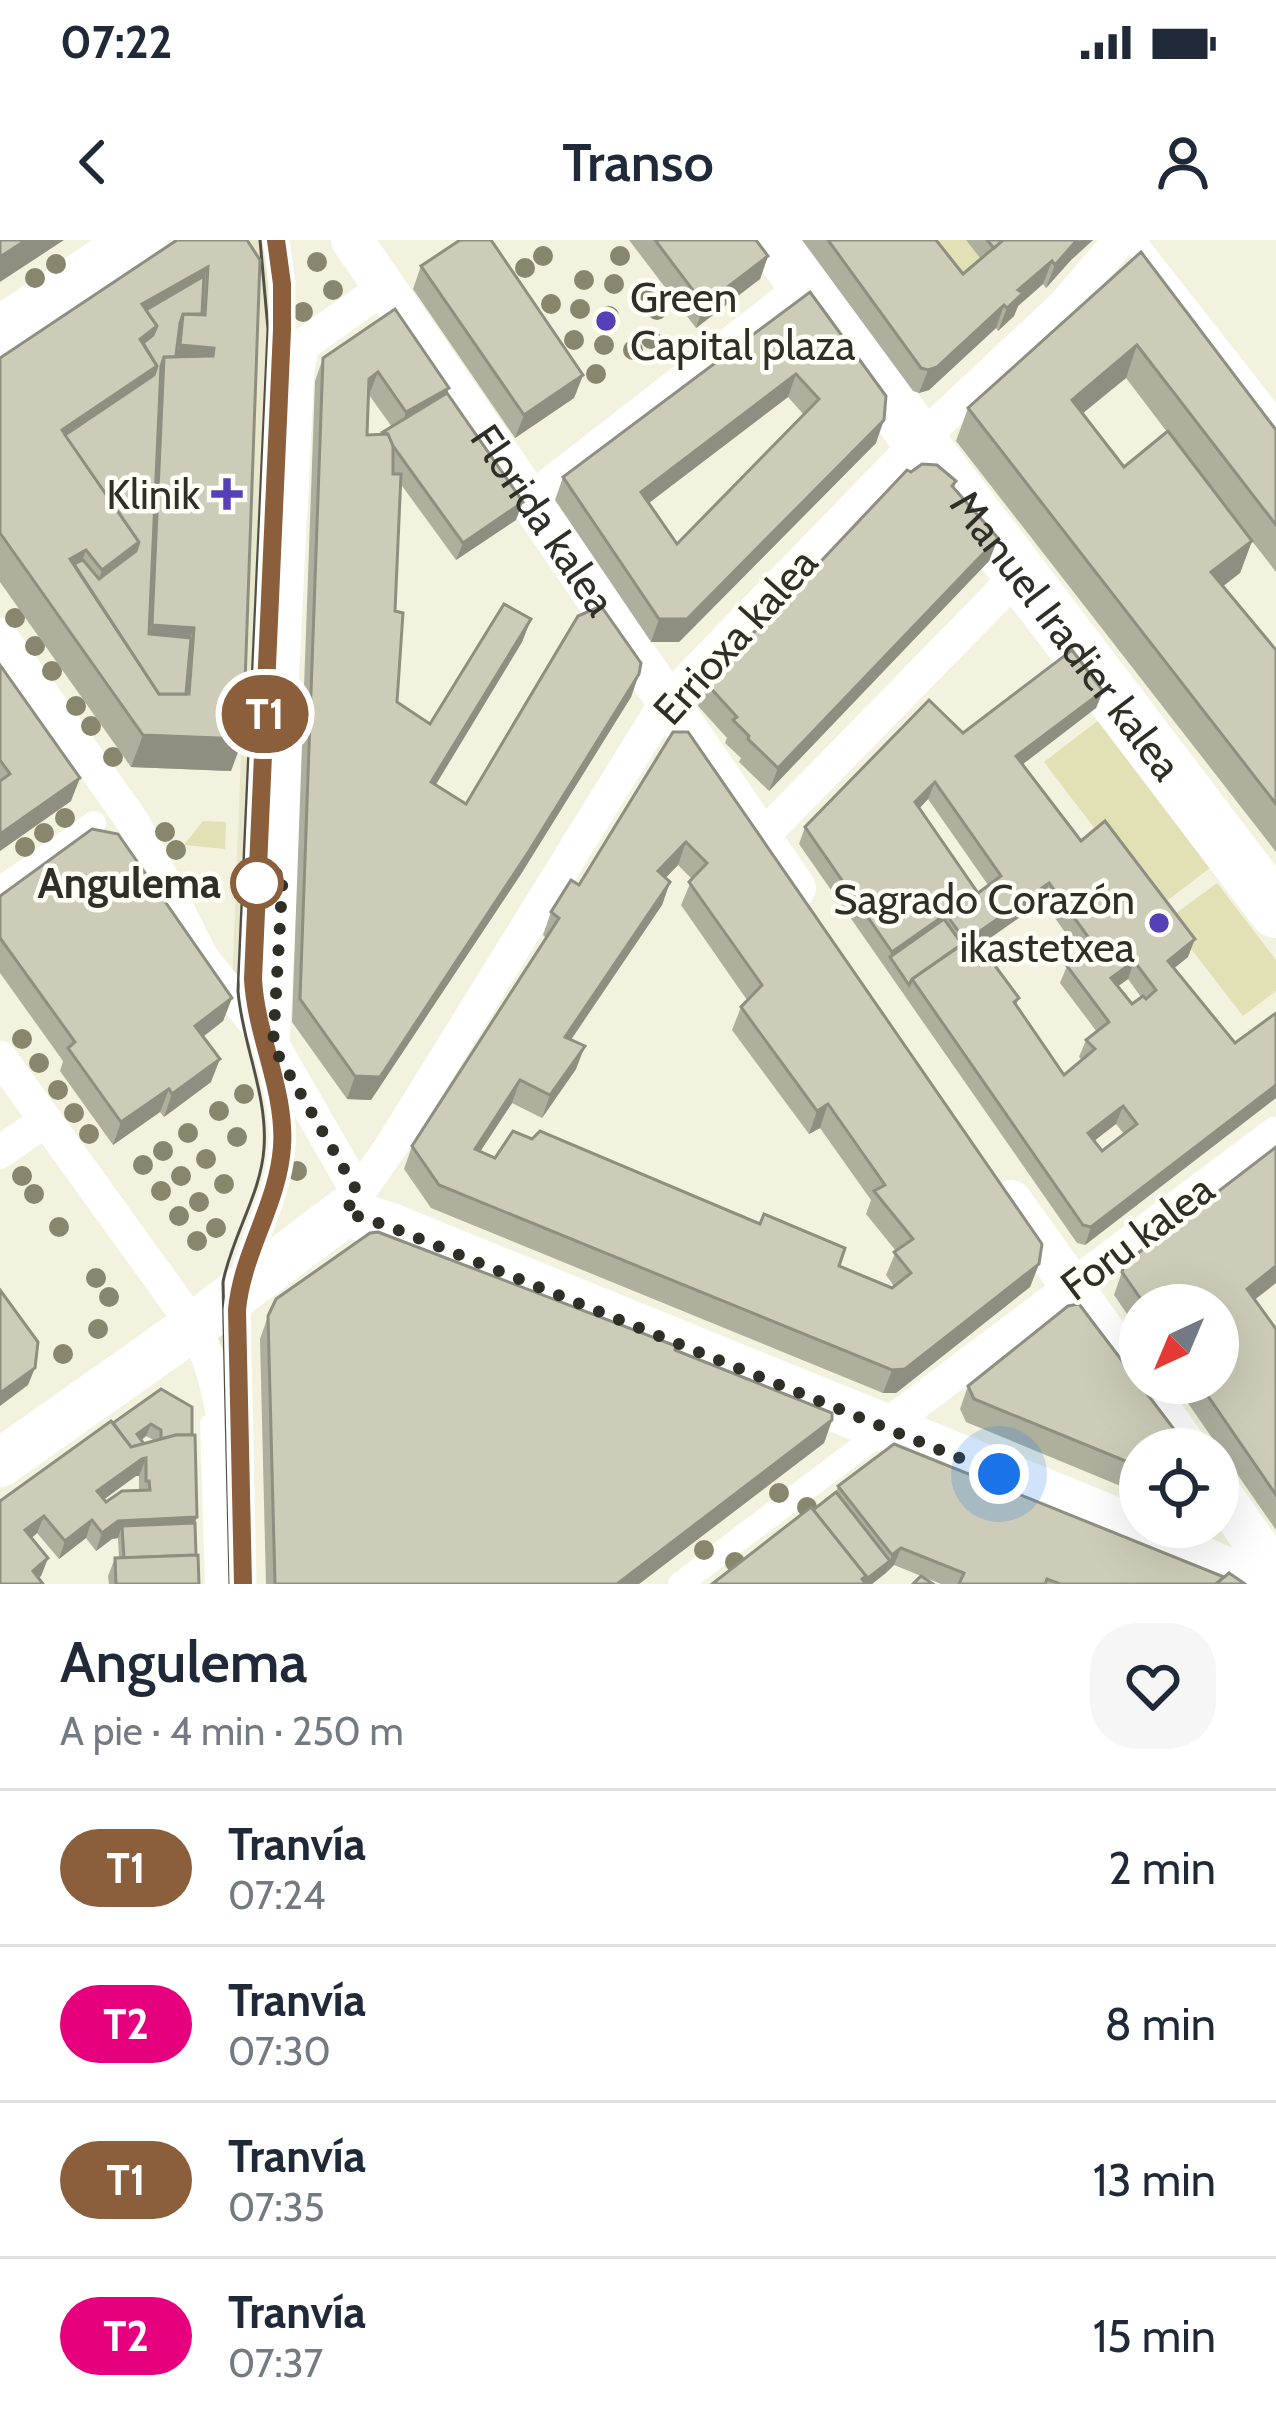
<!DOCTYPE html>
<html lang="es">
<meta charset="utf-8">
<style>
body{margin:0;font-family:Cabin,sans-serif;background:#f6f6f7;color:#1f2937;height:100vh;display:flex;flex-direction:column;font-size:45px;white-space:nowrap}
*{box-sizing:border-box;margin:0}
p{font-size:39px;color:#747a83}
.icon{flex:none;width:66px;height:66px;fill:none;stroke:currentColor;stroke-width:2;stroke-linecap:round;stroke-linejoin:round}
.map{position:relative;height:1344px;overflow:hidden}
.side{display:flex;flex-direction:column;background:#fff;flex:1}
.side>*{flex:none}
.badge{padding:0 24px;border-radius:39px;font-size:42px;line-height:78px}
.needle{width:78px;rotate:224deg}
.controls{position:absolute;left:1119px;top:1044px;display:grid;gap:24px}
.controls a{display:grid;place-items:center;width:120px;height:120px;border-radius:50%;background:#fff;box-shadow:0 12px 48px #0002;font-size:60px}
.you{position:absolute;width:60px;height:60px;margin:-30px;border:9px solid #fff;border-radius:50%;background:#1a73e8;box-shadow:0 0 0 18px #1a73e833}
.map>.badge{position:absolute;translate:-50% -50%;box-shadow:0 0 0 6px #fff}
.round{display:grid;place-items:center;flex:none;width:126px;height:126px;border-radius:48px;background:#f6f6f7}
.summary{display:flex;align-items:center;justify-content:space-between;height:204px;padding:0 60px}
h1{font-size:57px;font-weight:600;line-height:90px}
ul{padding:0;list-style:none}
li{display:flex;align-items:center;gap:36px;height:156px;padding:0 60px;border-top:3px solid #e0e1e3}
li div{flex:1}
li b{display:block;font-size:45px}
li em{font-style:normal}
li .badge{min-width:132px;font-weight:700;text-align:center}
.status{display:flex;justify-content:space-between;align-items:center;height:84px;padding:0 60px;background:#fff;direction:ltr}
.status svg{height:33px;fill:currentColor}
header{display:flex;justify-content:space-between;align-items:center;height:156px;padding:0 60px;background:#fff;font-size:54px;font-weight:600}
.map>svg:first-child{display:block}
.built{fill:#e8e7cc}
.grass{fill:#e2e0b5}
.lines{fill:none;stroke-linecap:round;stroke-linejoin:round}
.service{stroke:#fff;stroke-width:16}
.pedestrian{stroke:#fff;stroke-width:24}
.minor{stroke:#fff;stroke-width:33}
.tertiary{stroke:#fff;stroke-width:42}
.secondary{stroke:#fff;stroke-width:48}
.primary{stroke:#fff;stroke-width:54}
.tram{stroke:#515046;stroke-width:3}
.tree{fill:#88866c}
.wall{fill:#afaf9e;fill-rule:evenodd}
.shaded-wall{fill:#8f8f81}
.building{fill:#ccccb8;stroke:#8f8f81;stroke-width:3;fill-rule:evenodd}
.line-casing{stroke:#fff;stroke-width:27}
.line{stroke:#8b5e3c;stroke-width:18}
.walk{stroke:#2f2f27;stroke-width:12;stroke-dasharray:0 21.6}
.poi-dot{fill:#5640b8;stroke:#fffff7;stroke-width:4.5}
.stop-dot{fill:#fff;stroke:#8b5e3c;stroke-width:6}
.labels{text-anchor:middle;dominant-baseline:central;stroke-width:9;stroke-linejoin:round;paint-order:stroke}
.poi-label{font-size:42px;fill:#2f2f27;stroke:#fffff7;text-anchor:end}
.street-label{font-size:42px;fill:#2f2f27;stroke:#fffff7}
.stop-label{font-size:42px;font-weight:bold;fill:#2f2f27;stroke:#fffff7;text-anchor:end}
</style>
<div class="status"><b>07:22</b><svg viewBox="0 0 49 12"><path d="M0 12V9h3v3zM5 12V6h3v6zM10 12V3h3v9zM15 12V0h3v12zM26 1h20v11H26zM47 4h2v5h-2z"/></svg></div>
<header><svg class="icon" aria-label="back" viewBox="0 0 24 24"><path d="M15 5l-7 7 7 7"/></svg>Transo<svg class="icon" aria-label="person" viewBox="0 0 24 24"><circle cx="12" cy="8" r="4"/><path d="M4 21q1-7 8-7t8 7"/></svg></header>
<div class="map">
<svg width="1276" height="1344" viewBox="0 0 1276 1344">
<rect width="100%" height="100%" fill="#f3f2de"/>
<g class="built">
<polygon points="250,0 284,0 290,41 271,531 268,532 259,722 263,723 268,784 232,744 258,78 258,42"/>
<polygon points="244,1071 252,1344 218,1344 214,1093"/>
</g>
<g class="grass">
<polygon points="910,0 966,0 989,28 955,58"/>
<polygon points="1099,480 1210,628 1156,669 1044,522"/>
<polygon points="203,581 226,582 225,609 184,605"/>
<polygon points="1217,643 1276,720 1276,751 1243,776 1168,679"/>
</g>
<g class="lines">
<polyline class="service" points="208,1183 213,1344"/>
<g class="pedestrian">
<polyline points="1133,0 1276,182"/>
<polyline points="0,649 94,583"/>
<polyline points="680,1344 868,1202"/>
</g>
<g class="minor">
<polyline points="529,260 807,44"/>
<polyline points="0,394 133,582 203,719 273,805 358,953"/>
<polyline points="761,598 1021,332"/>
<polyline points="273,805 287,513 282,447 298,128 303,105 386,46"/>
<path d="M0,817L194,1086C236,1166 227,1257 230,1344"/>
<polyline points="0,912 45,881"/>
<polyline points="345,972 390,908 666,462 919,201 1064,65 1120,0"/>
<polyline points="883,1188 1276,893"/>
</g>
<g class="tertiary">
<path id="s1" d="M352,0L795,648"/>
<polyline points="1011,961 1188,1209"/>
<polyline points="1218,1250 1276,1333"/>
</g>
<polyline class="secondary" points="0,1223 194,1086 345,972 388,986 1112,1280 1254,1344"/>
<g class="primary">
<path id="s2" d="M773,0L919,201L1276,671"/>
<polyline points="0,94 141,0"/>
</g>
<g class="tram">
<polyline points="238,1056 279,925"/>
<path d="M230,1344L223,1042C232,996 261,954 264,908C268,855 242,803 238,751L268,89L260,0"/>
</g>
</g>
<g class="tree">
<circle cx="543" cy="16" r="10"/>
<circle cx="620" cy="16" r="10"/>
<circle cx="317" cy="22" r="10"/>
<circle cx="56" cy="24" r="10"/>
<circle cx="525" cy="28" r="10"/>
<circle cx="35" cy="38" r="10"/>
<circle cx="584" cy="40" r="10"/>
<circle cx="614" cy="44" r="10"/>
<circle cx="333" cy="50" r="10"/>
<circle cx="644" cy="51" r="10"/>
<circle cx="551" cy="64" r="10"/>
<circle cx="580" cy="69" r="10"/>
<circle cx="657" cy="70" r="10"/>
<circle cx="303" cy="72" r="10"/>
<circle cx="609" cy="76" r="10"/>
<circle cx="651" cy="99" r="10"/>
<circle cx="574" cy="100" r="10"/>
<circle cx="604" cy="105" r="10"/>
<circle cx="633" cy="110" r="10"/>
<circle cx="596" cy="134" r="10"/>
<circle cx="15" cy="378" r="10"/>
<circle cx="35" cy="406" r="10"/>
<circle cx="52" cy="431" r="10"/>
<circle cx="76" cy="466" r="10"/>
<circle cx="91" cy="486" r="10"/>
<circle cx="113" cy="517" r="10"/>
<circle cx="65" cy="578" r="10"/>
<circle cx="165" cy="592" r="10"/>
<circle cx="44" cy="593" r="10"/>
<circle cx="25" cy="607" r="10"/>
<circle cx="176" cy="610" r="10"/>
<circle cx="22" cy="799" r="10"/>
<circle cx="39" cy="823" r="10"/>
<circle cx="58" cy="850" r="10"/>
<circle cx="244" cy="854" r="10"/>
<circle cx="219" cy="871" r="10"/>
<circle cx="74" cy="873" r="10"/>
<circle cx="188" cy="893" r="10"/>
<circle cx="89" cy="894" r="10"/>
<circle cx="237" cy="897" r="10"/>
<circle cx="163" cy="911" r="10"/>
<circle cx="206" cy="919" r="10"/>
<circle cx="143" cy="925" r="10"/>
<circle cx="297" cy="931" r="10"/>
<circle cx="22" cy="936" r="10"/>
<circle cx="181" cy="936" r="10"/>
<circle cx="224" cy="944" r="10"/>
<circle cx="161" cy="951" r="10"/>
<circle cx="34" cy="954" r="10"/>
<circle cx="199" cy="962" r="10"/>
<circle cx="179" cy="976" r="10"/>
<circle cx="59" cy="987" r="10"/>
<circle cx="216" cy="988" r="10"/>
<circle cx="197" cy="1001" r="10"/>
<circle cx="96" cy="1038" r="10"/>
<circle cx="109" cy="1057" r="10"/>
<circle cx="98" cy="1089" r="10"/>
<circle cx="63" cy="1114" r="10"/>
<circle cx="779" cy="1253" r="10"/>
<circle cx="807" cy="1267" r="10"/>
<circle cx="704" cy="1310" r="10"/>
<circle cx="735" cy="1322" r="10"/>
</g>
<g class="wall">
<polygon points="247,0 231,531 131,527 0,342 0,118"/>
<polygon points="629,0 756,0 768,16 760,39 696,88"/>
<polygon points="802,0 936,0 963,34 981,19 966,0 1093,0 1071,20 1046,48 1043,44 1018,66 1014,76 998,91 996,88 929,150 919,153 913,151"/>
<path d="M1141,12L1276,190V332L1252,301L1240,333L1223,346L1276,410V612L956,201L968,168ZM1126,138L1167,192L1124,227L1082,173Z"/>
<polygon points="421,26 583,135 574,158 515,198 413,49"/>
<path d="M810,52L876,203L679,402H651L555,260L563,237ZM788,157L804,175L677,304L649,263Z"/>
<path d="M323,118L447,153L516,280L456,320L400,243L395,371L397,462L430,484L531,379L522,402L435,545L466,564L639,434L631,457L521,634L371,860L347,859L292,782L315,141ZM369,155L392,187L383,194L367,195Z"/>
<polygon points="911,232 956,241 954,248 998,298 989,321 769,551 739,522 741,518 725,503 727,498 698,466 706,443"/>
<polygon points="0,425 71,561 0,611"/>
<path d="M1103,451L1096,468L1023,524L1081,601L1188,717L1174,728L1235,803L1276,773V858L1085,1005L1077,1003L799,604L805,587L963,493ZM928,559L988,645L978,653L919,569ZM1043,661L1081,715L1067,726L1060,743L1097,792L1086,800L1079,817L1082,820L1064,835L1016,766L1019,758L980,705ZM1128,739L1141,757L1132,764L1118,746ZM1116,884L1124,894L1102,911L1094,901Z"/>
<path d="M673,492L1039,1024L1030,1047L896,1153H883L431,968L404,929L412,906L546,698L543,695L551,672L579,645ZM678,625L692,639L681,665L747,760L741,767L732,790L809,894L820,888L871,960L866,974L896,1011L886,1035L894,1046L892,1048L839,1026L495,918L480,911L512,863L542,878L576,829L571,800L662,665L670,642L665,638Z"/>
<polygon points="0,656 232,758 223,781 203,797 211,842 164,877 160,872 113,905 60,831 63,821 0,733"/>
<polygon points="1125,1023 1255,1059 1276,1089 1276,1290 1174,1143 1218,1143 1218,1065 1140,1065 1140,1093 1114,1055"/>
<polygon points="268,1076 675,1110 832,1180 824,1203 639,1344 266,1344 260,1099"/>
<polygon points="968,1146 1140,1209 1140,1254 966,1182 960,1169"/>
<path d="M161,1149L195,1283L199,1344H109L108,1336L115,1318H119L118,1298L112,1299L96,1311L86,1298L59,1319L37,1293L32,1298L48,1318L41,1336L0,1344V1261ZM146,1196L155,1201L144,1204L142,1200ZM136,1236H139V1251L106,1262L104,1259Z"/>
<polygon points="838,1246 1224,1337 1245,1344 941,1344 894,1325 872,1344 813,1270 836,1252"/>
</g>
<g class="shaded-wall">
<polygon points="26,0 64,0 0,42 0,17"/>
<polygon points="1077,0 1078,0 1071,20 1046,48 1055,25"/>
<polygon points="1080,0 1093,0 1071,20 1077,2"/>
<polygon points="768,16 760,39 696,88 704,65"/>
<polygon points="1052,21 1043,44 1018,66 1014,76 998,91 1007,68 1018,50"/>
<polygon points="208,27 196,59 148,87 142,64"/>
<polygon points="1004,65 996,88 929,150 919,153 928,130"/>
<polygon points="157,86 145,118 140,99"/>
<polygon points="180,105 214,108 208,125 172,126"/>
<polygon points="1137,105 1126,138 1060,192 1072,160"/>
<polygon points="157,126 146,158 67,211 62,190"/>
<polygon points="378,132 369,155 360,162 369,139"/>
<polygon points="796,134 788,157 633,275 641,252"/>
<polygon points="583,135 574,158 515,198 524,175"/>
<polygon points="449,148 440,171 398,195 406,172"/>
<polygon points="884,180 876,203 679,402 651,402 659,379"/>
<polygon points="523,262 516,280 456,320 463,303"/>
<polygon points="998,298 989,321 769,551 778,528"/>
<polygon points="1252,301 1240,333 1200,364 1211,332"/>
<polygon points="139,302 128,334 91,362 102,330"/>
<polygon points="86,310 75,341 70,319"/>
<polygon points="531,379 522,402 423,566 431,542"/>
<polygon points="152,385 194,388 182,421 140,417"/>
<polygon points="639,434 631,457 521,634 371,860 347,859 355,836"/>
<polygon points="1103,451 1096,468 1010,534 1016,516"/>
<polygon points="143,495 243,499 231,531 131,527"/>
<polygon points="80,538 71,561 0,611 0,594"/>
<polygon points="935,542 928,559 908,580 915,562"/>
<polygon points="686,602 678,625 650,654 658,631"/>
<polygon points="670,642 662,665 557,820 565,797"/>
<polygon points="1049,643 1043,661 967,714 973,696"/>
<polygon points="946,674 939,692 890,717 886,730 892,712"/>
<polygon points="1195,699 1188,717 1162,738 1168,721"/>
<polygon points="1134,721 1128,739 1105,756 1111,738"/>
<polygon points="232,758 223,781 187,809 195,786"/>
<polygon points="585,806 576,829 542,878 550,855"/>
<polygon points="220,819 211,842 164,877 172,854"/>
<polygon points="520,840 512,863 467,932 475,909"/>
<polygon points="1276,845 1276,858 1085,1005 1091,987"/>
<polygon points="169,849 160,872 113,905 121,882"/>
<polygon points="828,864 820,888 809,894 817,871"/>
<polygon points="1123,866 1116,884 1081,911 1088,893"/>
<polygon points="1039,1024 1030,1047 896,1153 883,1153 892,1130"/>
<polygon points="1276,1026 1276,1043 1239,1072 1247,1049"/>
<polygon points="35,1128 28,1145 0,1166 0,1153"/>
<polygon points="832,1180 824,1203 639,1344 617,1344"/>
<polygon points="151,1184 146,1196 133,1206 137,1194"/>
<polygon points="146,1218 139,1236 136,1236 91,1269 97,1251 142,1219"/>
<polygon points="44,1276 37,1293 19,1308 25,1290"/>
<polygon points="197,1277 191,1295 122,1286 118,1298 112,1299 96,1311 102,1293 118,1281"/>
<polygon points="92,1280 86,1298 59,1319 65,1301"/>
<polygon points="901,1308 894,1325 886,1333 892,1315"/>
<polygon points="48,1318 41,1336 32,1344 33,1331"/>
<polygon points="890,1321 886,1333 872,1344 860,1344 862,1339"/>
</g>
<g class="building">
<polygon points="0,0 26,0 0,17"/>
<path d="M177,0H247L260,20L243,499L143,495L0,293V118ZM208,27L205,75L183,74L180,105L214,108L213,116L164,117L152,385L194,388L189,454H159L70,319L86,310L102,330L139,302L62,190L157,126L140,99L157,86L142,64Z"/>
<polygon points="460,0 491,0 583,135 524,175 421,26"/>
<polygon points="655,0 756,0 768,16 704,65"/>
<polygon points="828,0 936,0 963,34 1003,0 1077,0 1055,25 1052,21 1018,50 1023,53 1007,68 1004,65 937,127 928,130 921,128"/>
<polygon points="987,0 1003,0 994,8"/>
<polygon points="1141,12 1276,190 1276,285 1137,105 1072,160 1124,227 1168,191 1252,301 1211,332 1276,410 1276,564 968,168"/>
<polygon points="204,36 202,74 183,74 180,83 176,115 199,116 164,117 161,126 149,394 191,398 186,454 159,454 74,324 83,320 99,339 136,311 139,302 65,195 154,135 157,126 143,103 153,95 157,86 146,70"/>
<path d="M810,52L886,156L884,180L687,379H659L563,237ZM796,134L819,159L677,304L641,252Z"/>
<polygon points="395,69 449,148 406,172 378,132 369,139 367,195 388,194 393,204 393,234 401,234 395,371 403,373 397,462 430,484 504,364 531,379 431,542 466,564 578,376 601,366 641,423 639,434 529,611 380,837 355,836 300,759 323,118"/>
<polygon points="447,153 523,262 463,303 393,206 388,194 383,192"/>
<polygon points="922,224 937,225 956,241 952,246 998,298 778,528 748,499 749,496 733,480 737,477 706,443 907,230 911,232"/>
<path d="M1072,410L1103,451L1016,516L1081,601L1105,581L1195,699L1168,721L1235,803L1276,773V845L1091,987L1083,985L912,739L966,702L946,674L892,712L805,587L929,460L963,493ZM935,542L1001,636L978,653L915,562ZM1049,643L1094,705L1067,726L1109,782L1086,800L1095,809L1064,835L1014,762L1019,758L973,696ZM1134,721L1156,750L1146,759L1143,756L1132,764L1111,738ZM1123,866L1137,884L1102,911L1088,893Z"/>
<polygon points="0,425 80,538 0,594 0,541 10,534 0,520"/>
<path d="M673,492H688L1042,1004L1039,1024L905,1129L892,1130L439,945L412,906L559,678L551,672L571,640L579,645ZM686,602L707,623L689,642L762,745L741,767L817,871L828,864L885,945L874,951L913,999L894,1012L911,1033L892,1048L839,1026L845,1008L764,974L760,984L540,891L532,899L513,891L495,918L475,909L520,840L550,855L585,806L565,797L670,642L658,631Z"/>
<polygon points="92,589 118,594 232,758 195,786 220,819 172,854 169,849 121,882 68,808 75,802 0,698 0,656"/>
<polygon points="944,679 962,704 912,739 909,745 890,717"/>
<polygon points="1276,907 1276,1026 1247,1049 1276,1089 1276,1255 1199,1143 1218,1143 1218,1065 1145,1065 1122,1032 1125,1023"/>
<polygon points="378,992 676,1106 675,1110 832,1173 832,1180 617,1344 275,1344 268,1076 276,1059 370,993"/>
<polygon points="0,1050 38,1102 35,1128 0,1153"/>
<polygon points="1079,1064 1189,1209 1140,1209 1140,1227 974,1159 968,1146 1068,1066"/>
<polygon points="161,1149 192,1167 192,1195 176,1195 161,1199 161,1190 151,1184 137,1194 144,1204 131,1207 113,1183"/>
<path d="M111,1181L131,1207L176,1195H195L197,1277L118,1281L102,1293L92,1280L65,1301L44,1276L25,1290L48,1318L33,1331L43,1344H0V1261ZM146,1218V1241H149L150,1250L122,1251L106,1262L97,1251L142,1219Z"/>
<polygon points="894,1204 1224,1337 1216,1344 1060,1344 1047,1339 1045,1344 959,1344 964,1333 901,1308 892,1315 838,1246"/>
<polygon points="836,1252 890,1321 864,1341 866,1336 813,1270"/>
<polygon points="811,1267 866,1336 862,1339 866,1344 712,1344"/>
<polygon points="195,1283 196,1315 124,1318 122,1286"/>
<polygon points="198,1315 199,1344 116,1344 115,1318"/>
<polygon points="1229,1333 1245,1344 1216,1344"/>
<polygon points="921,1336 933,1344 913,1344"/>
</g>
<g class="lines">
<defs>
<path id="line" d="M243,1344L237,1070C242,1013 278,964 282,907C286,851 256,796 253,739L282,90V44L276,0"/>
</defs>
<use href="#line" class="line-casing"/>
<use href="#line" class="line"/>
<polyline class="walk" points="257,643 283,631 273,806 358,953 345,972 388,986 999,1234"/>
</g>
<g class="poi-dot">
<circle cx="606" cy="81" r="12"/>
<path d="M221 236h12v12h12v12h-12v12h-12v-12h-12v-12h12z"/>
<circle cx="1159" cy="683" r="12"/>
</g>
<circle class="stop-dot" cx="257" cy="643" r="24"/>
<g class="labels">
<g class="poi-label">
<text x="630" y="57" text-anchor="start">Green<tspan x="630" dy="48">Capital plaza</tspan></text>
<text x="200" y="254">Klinik</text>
<text x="1135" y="659">Sagrado Corazón<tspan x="1135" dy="48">ikastetxea</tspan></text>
</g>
<g class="street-label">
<text stroke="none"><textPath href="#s1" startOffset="339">Florida kalea</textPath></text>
<text stroke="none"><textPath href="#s2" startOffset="492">Manuel Iradier kalea</textPath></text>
<text transform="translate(735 396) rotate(-48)">Errioxa kalea</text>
<text transform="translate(1137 997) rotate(-37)">Foru kalea</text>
</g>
<g class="stop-label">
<text x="221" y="643">Angulema</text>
</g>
</g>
</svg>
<div class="controls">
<a><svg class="needle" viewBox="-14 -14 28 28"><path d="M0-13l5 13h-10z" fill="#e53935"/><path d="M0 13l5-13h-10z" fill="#747a83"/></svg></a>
<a><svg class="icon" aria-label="locate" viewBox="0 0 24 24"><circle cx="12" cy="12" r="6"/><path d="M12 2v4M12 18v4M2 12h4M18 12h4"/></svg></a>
</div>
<div class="you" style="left:999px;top:1234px"></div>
<b class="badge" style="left:265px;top:474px;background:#8b5e3c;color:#fff">T1</b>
</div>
<section class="side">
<div class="summary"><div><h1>Angulema</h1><p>A pie · 4 min · 250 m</p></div><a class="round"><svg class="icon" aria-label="heart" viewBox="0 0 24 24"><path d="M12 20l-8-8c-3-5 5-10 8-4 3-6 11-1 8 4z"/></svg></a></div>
<ul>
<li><span class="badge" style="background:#8b5e3c;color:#fff">T1</span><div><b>Tranvía</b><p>07:24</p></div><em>2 min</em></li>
<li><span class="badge" style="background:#e6007e;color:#fff">T2</span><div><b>Tranvía</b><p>07:30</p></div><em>8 min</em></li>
<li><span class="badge" style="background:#8b5e3c;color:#fff">T1</span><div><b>Tranvía</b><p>07:35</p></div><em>13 min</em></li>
<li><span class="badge" style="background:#e6007e;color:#fff">T2</span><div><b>Tranvía</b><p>07:37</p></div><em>15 min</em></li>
</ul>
</section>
